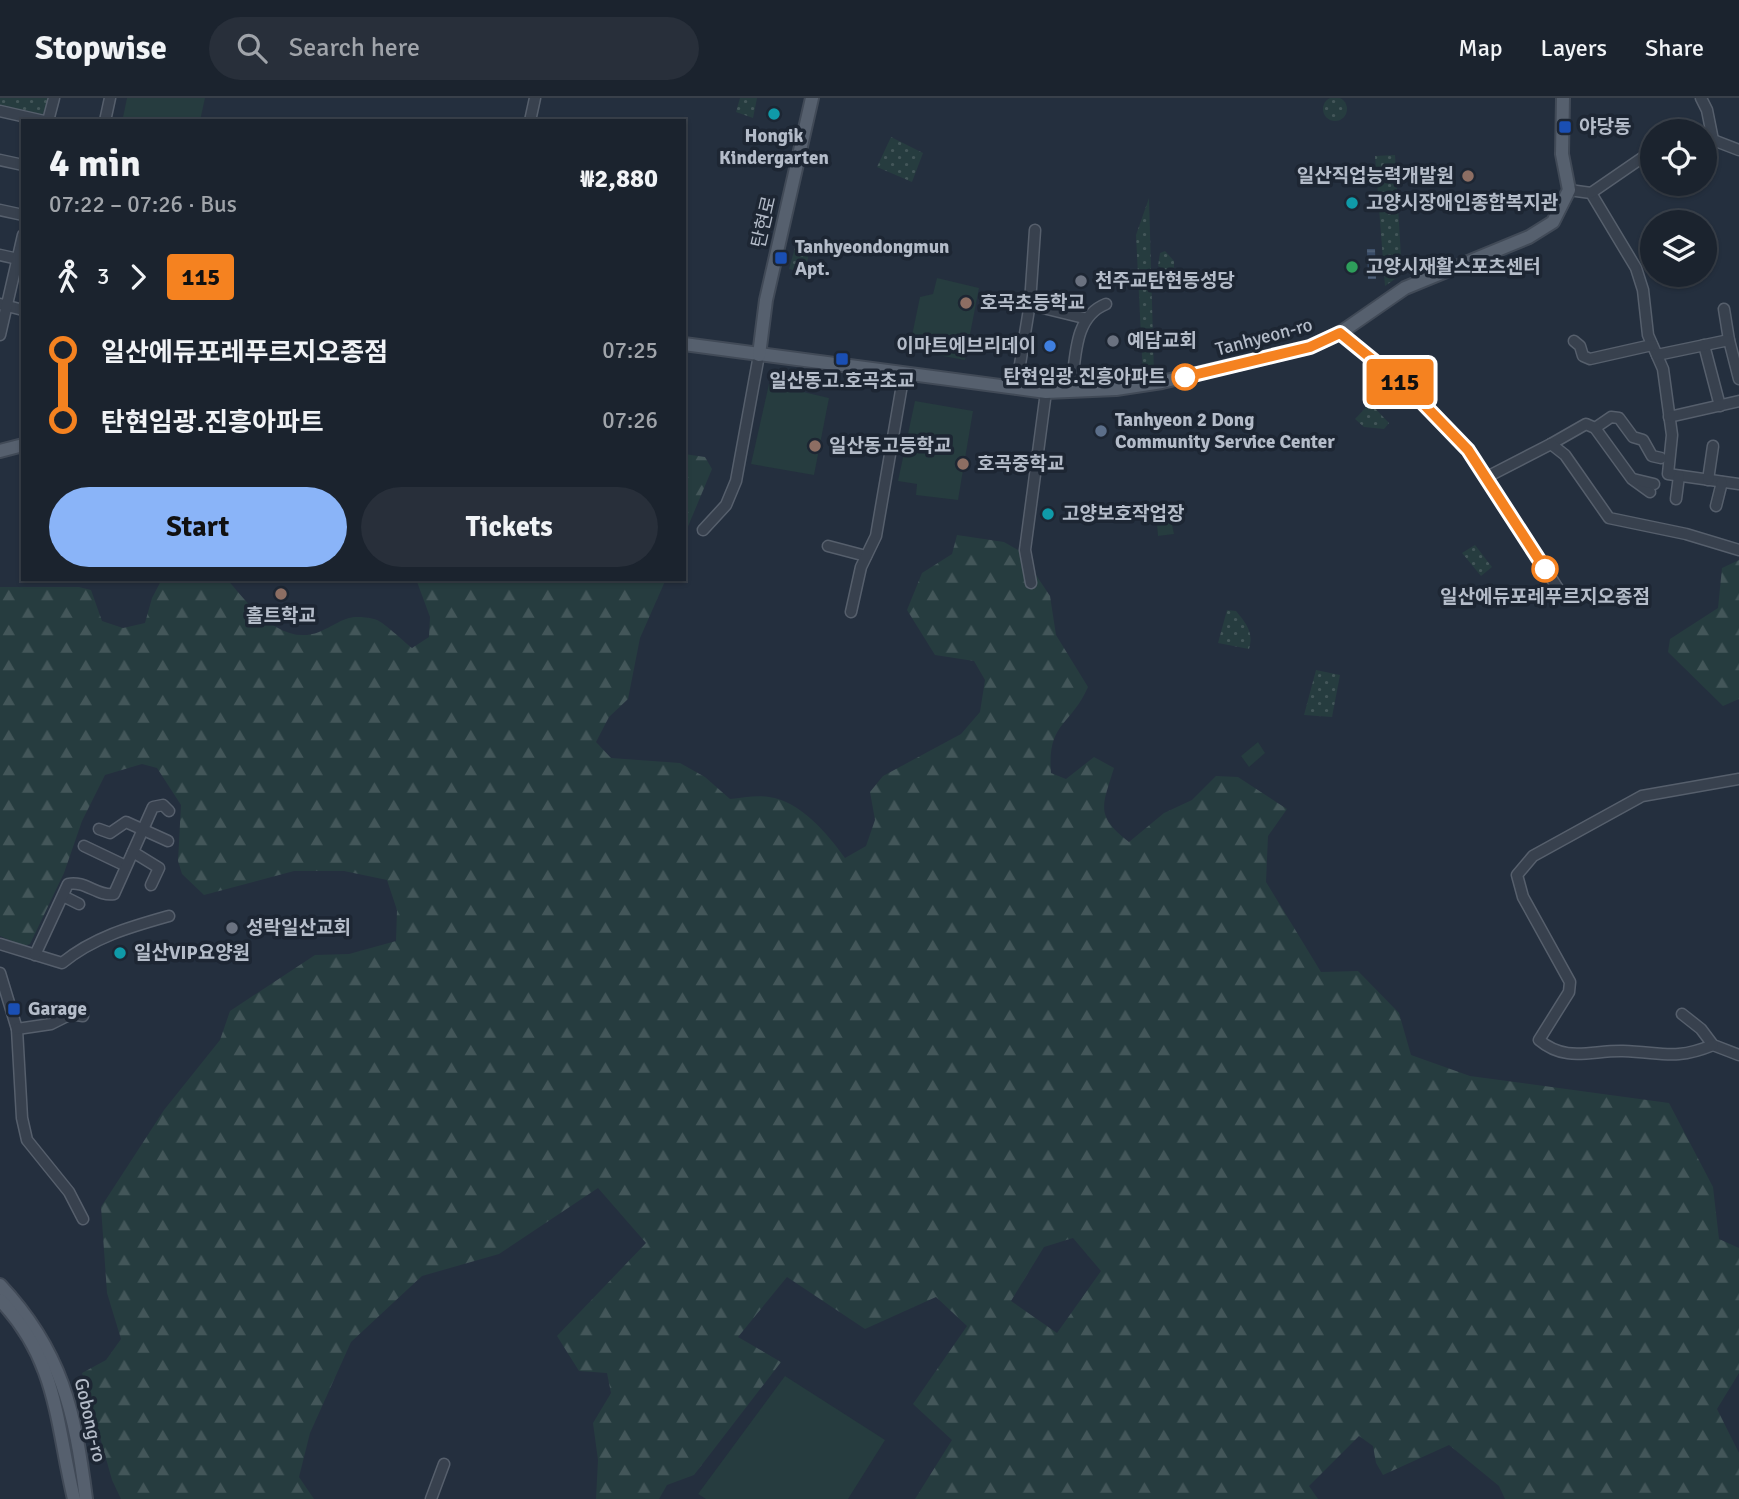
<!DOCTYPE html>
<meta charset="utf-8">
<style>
body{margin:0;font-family:Signika,"Noto Sans KR",sans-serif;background:#282f3a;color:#f1f3f6;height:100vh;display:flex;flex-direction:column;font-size:26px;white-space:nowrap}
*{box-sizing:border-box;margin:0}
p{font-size:23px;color:#a0a4aa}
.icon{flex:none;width:38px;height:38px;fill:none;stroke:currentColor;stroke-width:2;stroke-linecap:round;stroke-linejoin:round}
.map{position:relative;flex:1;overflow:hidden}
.panel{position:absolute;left:21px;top:21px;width:665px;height:462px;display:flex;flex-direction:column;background:#1b232e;border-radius:0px;box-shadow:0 2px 5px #0004,0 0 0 2px #39404a}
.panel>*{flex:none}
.badge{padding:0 14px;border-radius:5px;font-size:24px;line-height:46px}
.controls{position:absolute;left:1640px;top:21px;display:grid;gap:14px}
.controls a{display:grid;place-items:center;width:77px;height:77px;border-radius:50%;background:#1b232e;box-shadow:0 2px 5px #0004,0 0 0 2px #39404a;font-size:35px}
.map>.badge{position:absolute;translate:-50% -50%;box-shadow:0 0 0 4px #fff}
.legs{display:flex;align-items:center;gap:10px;height:77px;padding:0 28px;font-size:23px}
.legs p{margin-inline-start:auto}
.headline{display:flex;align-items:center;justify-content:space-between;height:119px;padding:0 28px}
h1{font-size:38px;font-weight:700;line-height:52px}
.button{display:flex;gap:14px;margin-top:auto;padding:14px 28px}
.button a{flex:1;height:80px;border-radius:42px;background:#8ab4f8;color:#111;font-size:28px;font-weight:700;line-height:80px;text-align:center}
.button a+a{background:#282f3a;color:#f1f3f6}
ul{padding:0 28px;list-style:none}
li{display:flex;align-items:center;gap:24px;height:70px;font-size:26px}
li i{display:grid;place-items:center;width:10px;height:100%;margin:0 9px;background:currentColor}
li i::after{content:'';width:18px;height:18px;margin:-9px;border:5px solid;border-radius:50%;background:#1b232e}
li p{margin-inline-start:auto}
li:first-child i{background:linear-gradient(#0000 50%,currentColor 0)}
li:last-child i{background:linear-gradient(currentColor 50%,#0000 0)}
header{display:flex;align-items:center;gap:42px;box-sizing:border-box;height:98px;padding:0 35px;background:#1b232e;border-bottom:2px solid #39404a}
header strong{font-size:33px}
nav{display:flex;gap:38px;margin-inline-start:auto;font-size:24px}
.search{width:490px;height:63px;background:#282f3a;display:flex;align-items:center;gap:18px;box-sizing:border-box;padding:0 24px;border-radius:38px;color:#a0a4aa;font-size:26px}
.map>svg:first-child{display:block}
.forest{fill:url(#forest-firs);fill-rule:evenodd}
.park{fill:url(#park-dots)}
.garden{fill:#263c3f}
.water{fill:url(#water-rules)}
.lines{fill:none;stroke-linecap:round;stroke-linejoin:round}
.minor-casing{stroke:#565f6c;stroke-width:13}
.major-casing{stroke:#414a57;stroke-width:16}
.minor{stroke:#38414e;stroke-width:10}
.major{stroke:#56606e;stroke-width:12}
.line-1-casing{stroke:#fff;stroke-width:16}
.line-1{stroke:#f58220;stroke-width:10}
.culture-dot{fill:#0f9aa8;stroke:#1d2633;stroke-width:2.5}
.transit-dot{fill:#1a4fb4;stroke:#1d2633;stroke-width:2.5}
.education-dot{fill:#8d6e63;stroke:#1d2633;stroke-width:2.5}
.leisure-dot{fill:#2e9e5b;stroke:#1d2633;stroke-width:2.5}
.worship-dot{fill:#6b7280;stroke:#1d2633;stroke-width:2.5}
.shop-dot{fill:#3f7fe0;stroke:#1d2633;stroke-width:2.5}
.stop-1-dot{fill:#fff;stroke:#f58220;stroke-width:3.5}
.service-dot{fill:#5c6f8a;stroke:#1d2633;stroke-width:2.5}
.labels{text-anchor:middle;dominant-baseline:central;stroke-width:7;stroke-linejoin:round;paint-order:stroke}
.poi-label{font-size:19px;font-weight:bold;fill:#b4bcc9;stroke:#1d2633;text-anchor:start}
.street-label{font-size:19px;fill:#b4bcc9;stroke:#1d2633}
.stop-label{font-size:19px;font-weight:bold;fill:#b4bcc9;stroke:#1d2633;text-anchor:end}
</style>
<header>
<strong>Stopwise</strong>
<div class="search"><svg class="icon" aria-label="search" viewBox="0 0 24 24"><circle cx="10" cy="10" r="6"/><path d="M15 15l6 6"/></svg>Search here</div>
<nav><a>Map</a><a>Layers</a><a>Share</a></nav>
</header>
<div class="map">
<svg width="1739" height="1401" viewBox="0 0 1739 1401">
<defs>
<pattern id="forest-firs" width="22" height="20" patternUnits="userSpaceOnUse" patternTransform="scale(1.75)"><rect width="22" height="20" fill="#263c3f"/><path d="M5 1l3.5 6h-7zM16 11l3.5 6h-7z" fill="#435659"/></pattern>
<pattern id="park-dots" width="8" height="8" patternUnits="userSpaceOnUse" patternTransform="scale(1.75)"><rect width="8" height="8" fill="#263c3f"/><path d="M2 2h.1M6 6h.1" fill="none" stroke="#435659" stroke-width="1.8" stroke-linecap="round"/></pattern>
<pattern id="water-rules" width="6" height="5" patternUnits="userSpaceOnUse" patternTransform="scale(1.75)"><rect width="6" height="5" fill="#394c67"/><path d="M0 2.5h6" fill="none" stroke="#53647b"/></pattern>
</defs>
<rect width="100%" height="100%" fill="#242f3e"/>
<g class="forest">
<polygon points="684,356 705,359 712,371 684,438"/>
<path d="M957,437L1004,444L1020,453L1050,498L1056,537L1088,589C1071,628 1047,624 1051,675L1066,681L1094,659L1114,670C1102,709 1095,717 1129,744L1164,715L1192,702L1216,678L1238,679L1287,711L1268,738L1266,784L1321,874L1358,873L1399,915L1411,957L1470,978L1669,1005L1713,1089L1719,1141L1739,1150V1275L1717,1311L1739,1355V1401H1505L1499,1388L1449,1347L1383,1377L1376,1365L1373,1348L1359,1338L1309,1388L1318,1401H915L952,1342L913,1306L967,1228L936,1199L865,1231L787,1179L738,1239L781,1264L694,1377L667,1387L659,1401H596L598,1362L593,1325L611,1295L607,1275L579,1273L557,1238L646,1145L598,1090L499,1156L422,1178L351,1244L310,1335L299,1379L314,1401H121L112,1382L82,1275L106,1262L121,1241L107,1195L101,1109L164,1012L220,942L230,913L315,857L349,856L396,843L397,812L387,782L344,773H294L204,797L182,776L178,763L181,707L157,670L142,666L105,677L82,723L64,775L30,846L23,848L0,838V489H79L91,492L102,523L123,530L145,525L152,500L162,481L210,485L227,481C248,506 281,549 319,534C343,524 345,515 374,521C382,522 404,544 412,550L429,539L430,519L416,481H666L640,540L628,601L609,619L596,644L611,660L680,665L705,679L730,701C742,700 756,697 769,699C800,703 828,736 845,760L866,748L875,722L870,694L883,678L961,636L980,614L985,582L974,563L935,557L907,512L922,475L952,456ZM1073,1140L1101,1173L1057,1235L1011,1203L1044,1149Z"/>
<polygon points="1739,462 1739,601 1723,608 1668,554 1670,541 1718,510 1722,470"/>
</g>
<g class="park">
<circle cx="1335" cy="11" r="12"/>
<polygon points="0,0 50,0 41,20 0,11"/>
<polygon points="740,0 757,0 753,20 736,14"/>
<polygon points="891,39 923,55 912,84 877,69"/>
<polygon points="1395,57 1402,176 1385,188 1375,58"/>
<polygon points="1149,100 1154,276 1143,278 1136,137"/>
<polygon points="796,146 810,150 805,175 789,171"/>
<polygon points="1165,153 1174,163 1174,179 1158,168 1160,155"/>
<polygon points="1370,305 1389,325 1384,331 1364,329 1355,321"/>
<polygon points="1475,447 1492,469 1481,478 1462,455"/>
<path d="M1227,512L1236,513C1246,525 1254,535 1249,551L1218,545Z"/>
<polygon points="1316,572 1340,577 1332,619 1304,617"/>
</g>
<g class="garden">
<polygon points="127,0 205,0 200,23 138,23 123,19"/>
<polygon points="937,180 979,190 965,262 909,252 920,199 933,196"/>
<polygon points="769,286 829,300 814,377 751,366"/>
<polygon points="915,303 973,313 958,402 916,397 917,386 898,383"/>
<polygon points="1169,412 1174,436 1158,438 1156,414"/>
<polygon points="1258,644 1265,655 1249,669 1241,658"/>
<polygon points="785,1278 885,1342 848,1401 706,1401 698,1396"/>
</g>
<polygon class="water" points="1367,151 1375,151 1376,181 1368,181"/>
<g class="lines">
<defs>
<g id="minor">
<polyline points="1701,0 1707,12 1713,42"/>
<polyline points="0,13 44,23"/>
<polyline points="48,23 54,0"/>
<polyline points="105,23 110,0"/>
<polyline points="530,23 535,0"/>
<polyline points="1704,43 1713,42 1739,52"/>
<polyline points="0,62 23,67"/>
<polyline points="1569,92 1591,95 1636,170 1643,192 1648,237 1663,271 1672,337 1668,376 1739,386"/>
<polyline points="1591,95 1652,53"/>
<polyline points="0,112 23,117"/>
<polyline points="0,157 18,161"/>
<polyline points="0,206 23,212"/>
<polyline points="1039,209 1084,220"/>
<polyline points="1724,211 1729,242"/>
<polyline points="1340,235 1411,293 1468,352 1561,495"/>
<polyline points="0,237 23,137"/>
<polyline points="1574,243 1580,248 1583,258 1590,261 1652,247"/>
<polyline points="1704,247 1720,308"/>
<polyline points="1657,257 1729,242 1739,281"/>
<polyline points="1016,291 1030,205 1035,132"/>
<path d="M1071,293C1076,261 1073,219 1106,206"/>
<polyline points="1669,319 1739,303"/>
<polyline points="1595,330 1611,319 1619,320 1633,339 1643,342 1652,358 1661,360"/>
<polyline points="1551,346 1586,326 1595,330 1632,381 1650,394"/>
<polyline points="1487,379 1551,346 1565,357 1609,420 1686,436 1739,452"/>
<polyline points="1633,381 1654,386"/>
<polyline points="1708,382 1713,348"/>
<polyline points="1676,401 1679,378"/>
<polyline points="1716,408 1722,384"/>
<polyline points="703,432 726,407 736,383 759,257"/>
<polyline points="828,448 866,458"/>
<polyline points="1031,485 1025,452 1046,294"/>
<polyline points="851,514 861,469 876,438 904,275"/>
<polyline points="99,731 110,735 126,724 168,743"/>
<polyline points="84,748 126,768"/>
<polyline points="133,754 159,770 151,787"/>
<polyline points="63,798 79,806"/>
<path d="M0,846L62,865C94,839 130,829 169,818"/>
<path d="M35,857L68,786C85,782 98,799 114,796L153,709L163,707L169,713"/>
<polyline points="0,875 17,931 22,1020 27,1042 69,1094 83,1121"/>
<polyline points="1682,916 1701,931 1713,947 1739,957"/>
<polyline points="17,931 51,926 71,916 83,918"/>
<path d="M1713,947C1674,963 1662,954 1623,953C1592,952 1566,965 1539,942L1569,894L1570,884L1523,799L1517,777L1533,758L1642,698L1739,681"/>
<polyline points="431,1401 444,1366"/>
</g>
<g id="major">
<polyline points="684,246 1046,294 1116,291 1162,284 1309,249 1340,235 1405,190 1529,139 1553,124 1569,92 1562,56 1563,0"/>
<polyline points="759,257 766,202 812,0"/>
<polyline points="0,353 23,347"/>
<path d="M0,1187C62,1253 75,1314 86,1401"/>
<path d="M0,1202C58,1263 56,1326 74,1401"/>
</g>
</defs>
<use href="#minor" class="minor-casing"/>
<use href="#major" class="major-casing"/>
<use href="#minor" class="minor"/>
<use href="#major" class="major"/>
</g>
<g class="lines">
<defs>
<polyline id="line-1" points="1185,279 1310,249 1340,235 1411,293 1468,352 1545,471"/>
</defs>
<use href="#line-1" class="line-1-casing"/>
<use href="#line-1" class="line-1"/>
</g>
<g class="culture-dot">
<circle cx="774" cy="16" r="7"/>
<circle cx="1352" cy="105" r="7"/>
<circle cx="1048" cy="416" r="7"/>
<circle cx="120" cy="855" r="7"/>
</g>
<g class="transit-dot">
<rect x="1558" y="22" width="14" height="14" rx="3.5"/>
<rect x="774" y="153" width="14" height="14" rx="3.5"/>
<rect x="835" y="254" width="14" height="14" rx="3.5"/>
<rect x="7" y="904" width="14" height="14" rx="3.5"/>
</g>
<g class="education-dot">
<circle cx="1468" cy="78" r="7"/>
<circle cx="966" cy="205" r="7"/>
<circle cx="815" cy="348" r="7"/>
<circle cx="963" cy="366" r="7"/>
<circle cx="281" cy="496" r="7"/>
</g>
<circle class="leisure-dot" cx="1352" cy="169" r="7"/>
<g class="worship-dot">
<circle cx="1081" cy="183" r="7"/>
<circle cx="1113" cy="243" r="7"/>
<circle cx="232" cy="830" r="7"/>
</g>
<circle class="shop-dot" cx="1050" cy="248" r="7"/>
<g class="stop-1-dot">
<circle cx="1185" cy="279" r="12"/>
<circle cx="1545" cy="471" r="12"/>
</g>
<circle class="service-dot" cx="1101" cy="333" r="7"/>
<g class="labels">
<g class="poi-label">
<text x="1579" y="29">야당동</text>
<text x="774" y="38" text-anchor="middle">Hongik<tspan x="774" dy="22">Kindergarten</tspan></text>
<text x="1454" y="78" text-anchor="end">일산직업능력개발원</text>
<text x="1366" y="105">고양시장애인종합복지관</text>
<text x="795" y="149">Tanhyeondongmun<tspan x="795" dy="22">Apt.</tspan></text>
<text x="1366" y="169">고양시재활스포츠센터</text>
<text x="1095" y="183">천주교탄현동성당</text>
<text x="980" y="205">호곡초등학교</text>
<text x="1127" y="243">예담교회</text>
<text x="1036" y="248" text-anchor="end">이마트에브리데이</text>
<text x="842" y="283" text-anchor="middle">일산동고.호곡초교</text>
<text x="1115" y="322">Tanhyeon 2 Dong<tspan x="1115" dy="22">Community Service Center</tspan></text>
<text x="829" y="348">일산동고등학교</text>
<text x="977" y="366">호곡중학교</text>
<text x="1062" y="416">고양보호작업장</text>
<text x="281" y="518" text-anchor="middle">홀트학교</text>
<text x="246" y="830">성락일산교회</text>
<text x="134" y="855">일산VIP요양원</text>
<text x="28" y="911">Garage</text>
</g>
<g class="street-label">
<text transform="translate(764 124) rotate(-77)">탄현로</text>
<text transform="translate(1264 239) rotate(-15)">Tanhyeon-ro</text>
<text transform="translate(90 1322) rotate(77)">Gobong-ro</text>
</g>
<g class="stop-label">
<text x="1166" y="279">탄현임광.진흥아파트</text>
<text x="1545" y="499" text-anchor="middle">일산에듀포레푸르지오종점</text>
</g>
</g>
</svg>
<div class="controls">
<a><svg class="icon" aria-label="locate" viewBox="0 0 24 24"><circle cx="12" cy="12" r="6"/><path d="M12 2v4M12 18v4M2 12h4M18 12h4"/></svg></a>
<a><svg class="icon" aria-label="layers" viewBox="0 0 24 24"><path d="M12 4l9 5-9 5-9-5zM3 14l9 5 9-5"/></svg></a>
</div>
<b class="badge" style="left:1400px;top:284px;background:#f58220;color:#111">115</b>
<section class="panel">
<div class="headline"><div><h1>4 min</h1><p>07:22 – 07:26 · Bus</p></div><b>₩2,880</b></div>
<div class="legs"><svg class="icon" aria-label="walk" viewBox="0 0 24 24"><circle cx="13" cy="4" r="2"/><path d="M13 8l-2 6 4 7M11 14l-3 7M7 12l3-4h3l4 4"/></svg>3<svg class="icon" aria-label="forward" viewBox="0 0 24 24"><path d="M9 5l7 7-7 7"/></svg><b class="badge" style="background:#f58220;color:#111">115</b></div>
<ul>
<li><i style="color:#f58220"></i><b>일산에듀포레푸르지오종점</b><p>07:25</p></li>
<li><i style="color:#f58220"></i><b>탄현임광.진흥아파트</b><p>07:26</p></li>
</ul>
<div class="button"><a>Start</a><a>Tickets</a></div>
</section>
</div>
